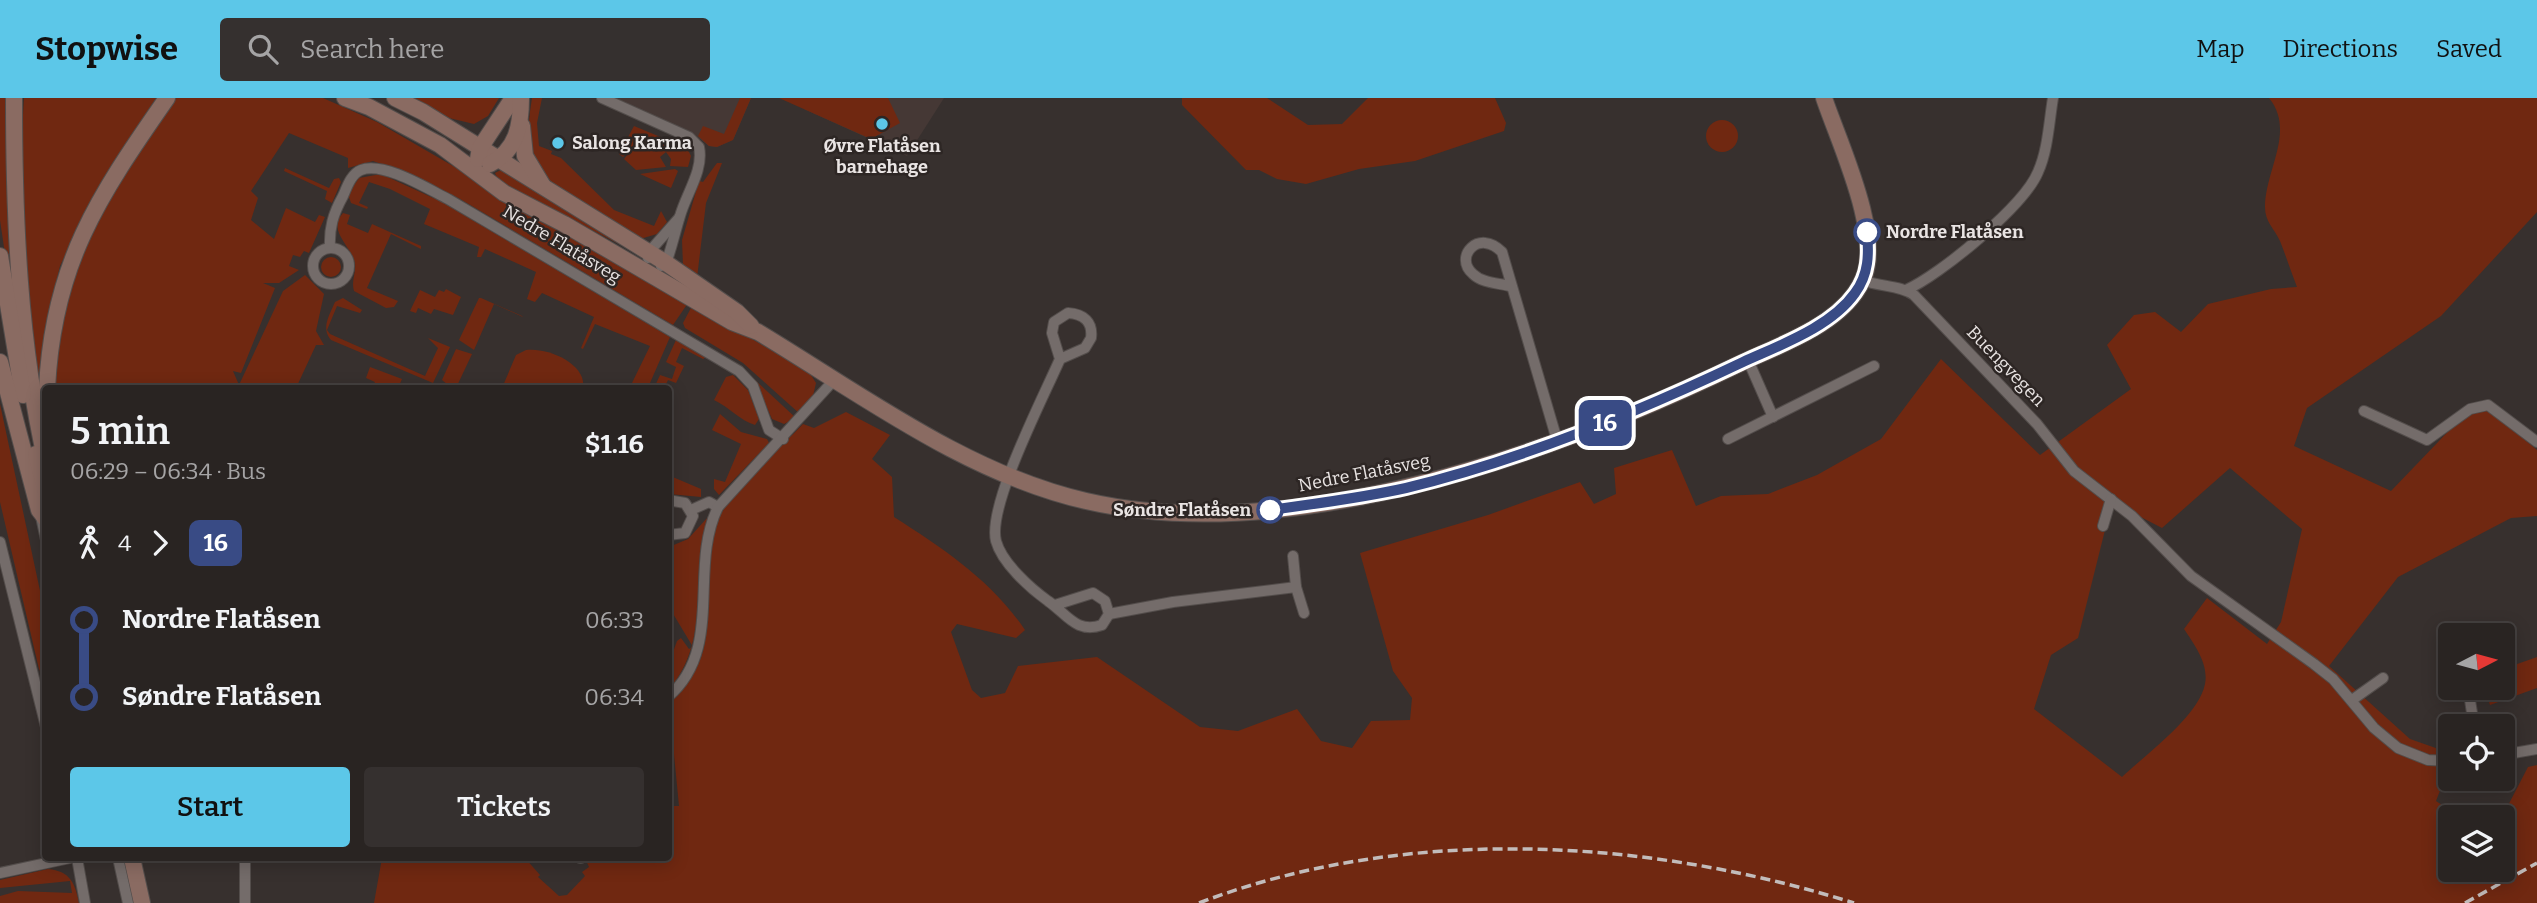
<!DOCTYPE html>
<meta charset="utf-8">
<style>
body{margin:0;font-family:Bitter,serif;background:#35302f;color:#f1f3f6;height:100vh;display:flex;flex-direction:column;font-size:26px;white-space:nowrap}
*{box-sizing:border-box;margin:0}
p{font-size:23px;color:#a5a4a5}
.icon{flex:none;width:38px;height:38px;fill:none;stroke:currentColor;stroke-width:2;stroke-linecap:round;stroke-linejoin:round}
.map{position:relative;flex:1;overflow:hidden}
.details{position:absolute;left:42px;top:287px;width:630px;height:476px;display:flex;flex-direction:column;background:#292422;border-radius:7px;box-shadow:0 4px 18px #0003,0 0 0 2px #454140}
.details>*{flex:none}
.badge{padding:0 14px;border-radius:10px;font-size:24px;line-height:46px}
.needle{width:46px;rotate:84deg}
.controls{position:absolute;left:2438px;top:525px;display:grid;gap:14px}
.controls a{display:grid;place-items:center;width:77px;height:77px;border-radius:7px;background:#292422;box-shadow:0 4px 18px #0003,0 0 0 2px #454140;font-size:35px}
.map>.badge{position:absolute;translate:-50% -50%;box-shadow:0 0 0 4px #fff}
.legs{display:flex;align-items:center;gap:10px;height:77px;padding:0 28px;font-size:23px}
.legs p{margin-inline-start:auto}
.headline{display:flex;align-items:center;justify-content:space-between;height:119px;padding:0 28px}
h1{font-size:38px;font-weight:600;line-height:52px}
.primary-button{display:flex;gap:14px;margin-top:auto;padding:14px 28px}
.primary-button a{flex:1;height:80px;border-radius:7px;background:#5cc7e8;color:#111;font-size:28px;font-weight:600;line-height:80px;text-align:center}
.primary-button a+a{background:#35302f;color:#f1f3f6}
ul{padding:0 28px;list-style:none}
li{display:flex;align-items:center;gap:24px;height:77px;font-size:26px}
li i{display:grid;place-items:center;width:10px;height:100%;margin:0 9px;background:currentColor}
li i::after{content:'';width:18px;height:18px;margin:-9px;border:5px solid;border-radius:50%;background:#292422}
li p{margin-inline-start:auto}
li:first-child i{background:linear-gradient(#0000 50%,currentColor 0)}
li:last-child i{background:linear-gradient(currentColor 50%,#0000 0)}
header{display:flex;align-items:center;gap:42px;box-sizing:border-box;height:98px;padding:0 35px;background:#5cc7e8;color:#111}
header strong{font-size:33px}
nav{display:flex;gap:38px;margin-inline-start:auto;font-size:24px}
.search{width:490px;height:63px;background:#35302f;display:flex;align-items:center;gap:18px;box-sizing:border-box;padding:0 24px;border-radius:7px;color:#a5a4a5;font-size:26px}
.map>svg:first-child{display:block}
.built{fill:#453835}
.green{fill:#702811;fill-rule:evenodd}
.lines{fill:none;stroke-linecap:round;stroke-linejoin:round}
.street-casing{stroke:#534d4b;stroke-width:12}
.secondary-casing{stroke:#534d4b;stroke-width:18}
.street{stroke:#746c6a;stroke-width:10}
.secondary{stroke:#8a6b62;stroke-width:16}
.rail{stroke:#c2bcbb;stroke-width:3.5;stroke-dasharray:10 5;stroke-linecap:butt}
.line-1-casing{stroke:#fff;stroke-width:16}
.line-1{stroke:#394b85;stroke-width:10}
.poi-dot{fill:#5cc7e8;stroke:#2d2624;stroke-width:2.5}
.stop-1-dot{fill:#fff;stroke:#394b85;stroke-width:3.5}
.labels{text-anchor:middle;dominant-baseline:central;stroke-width:5;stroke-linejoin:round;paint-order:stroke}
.poi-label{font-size:18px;font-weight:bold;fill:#e9e4e3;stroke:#2d2624;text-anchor:start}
.stop-label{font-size:18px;font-weight:bold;fill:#e9e4e3;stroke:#2d2624;text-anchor:start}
.street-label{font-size:18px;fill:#e9e4e3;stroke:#2d2624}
</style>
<header>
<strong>Stopwise</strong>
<div class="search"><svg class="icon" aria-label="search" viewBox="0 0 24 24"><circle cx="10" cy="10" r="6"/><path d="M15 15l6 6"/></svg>Search here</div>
<nav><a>Map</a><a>Directions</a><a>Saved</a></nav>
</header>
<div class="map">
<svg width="2537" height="805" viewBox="0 0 2537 805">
<rect width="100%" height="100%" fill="#37302e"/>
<g class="built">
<polygon points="613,0 751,0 733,42 717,49 709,48 691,34"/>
<polygon points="809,0 944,0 907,58 804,11"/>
</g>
<g class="green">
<polygon points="0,0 5,0 15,224 0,122"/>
<polygon points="24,0 156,0 102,83 60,168 46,225 38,299 19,82"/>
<path d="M174,0H323L377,24L809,274L816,285L812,302L800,316L743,265L685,230L683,225L692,208L688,205L673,227L460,101L415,78L373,63L348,70V60L289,35L251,93L258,100L251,122L274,141L286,110L315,124L319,117L325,119L309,155L304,153L300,159L293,157L289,168L299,172L279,185H263L275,190L241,275L233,273L239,287L283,193L305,177L324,196L316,233L324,247H316L296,290H52C56,170 110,97 174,0Z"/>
<polygon points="412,0 499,0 488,18 474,26 449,20"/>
<path d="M532,0H542L537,25L539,48L552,53L551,56L561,60L614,112L654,128L661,113L667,124L657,136L640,141C610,125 541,93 531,60C526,39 529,20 532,0Z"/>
<polygon points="740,0 751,0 733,42 717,49 709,48 698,38 703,28 724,36"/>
<polygon points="779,0 888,0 900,25 871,41"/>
<polygon points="1182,0 1267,0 1308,27 1342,26 1368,0 1495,0 1506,25 1504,33 1415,63 1359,71 1306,86 1277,81 1259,72 1246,72 1182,7"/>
<path d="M2269,0H2537V114L2441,218L2307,310L2294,348L2391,393L2463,318L2489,312L2537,352V418L2511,420L2398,479L2329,568L2410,641L2450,655V667L2436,703L2460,719H2450V772H2502V719L2528,669L2537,667V805H374L382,760H525L540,777L538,779L559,798L567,797L585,778L582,774L589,769L585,760H668L669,708H679L669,605C737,546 686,482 721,416C735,388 780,350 803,326L814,330L846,314L890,337L872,361L892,379L894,419C944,451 991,482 1025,532L1016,540L957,526L951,534L972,592L981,600L1005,595L1018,568L1097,559L1200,629L1238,633L1297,611L1321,643L1352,650L1371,623L1410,622L1412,600L1393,573L1360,455L1488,417L1580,384L1594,406L1616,396L1614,370L1672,352L1696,408L1721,398L1768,396L1817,377L1881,341L1941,261L2040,357L2131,291L2107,247L2134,217L2155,214L2181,234L2208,206L2271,191L2297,189C2291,174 2286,158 2280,143C2274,130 2265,124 2265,109C2265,72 2296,33 2269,0ZM2230,370L2302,431L2281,524L2267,546L2207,500L2184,531C2194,546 2209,566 2205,586C2199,618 2145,657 2122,679L2034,611L2051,557L2078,540L2112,404L2162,430Z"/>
<circle cx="1722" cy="38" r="16"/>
<polygon points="634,28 687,50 691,58 688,69 670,68 671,61 666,54 660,59 666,69 636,72 624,61 631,52 623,59 619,56"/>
<polygon points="717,65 722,65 706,105 697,180 683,167 682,142 699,83 703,84"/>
<polygon points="285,70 329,90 334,81 339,80 341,84 332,105 325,101 327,93 284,73"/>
<polygon points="503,71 644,159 499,84 495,75"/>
<polygon points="675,71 678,73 671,90 640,76"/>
<polygon points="381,76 442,104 670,239 650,285 642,289 632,285 650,248 595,226 583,251 581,250 594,219 542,195 535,204 527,201 536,174 485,151 481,159 477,159 479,149 424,126 430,111 390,91 369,84 359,105 368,109 367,111 351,105 348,96 359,80"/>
<path d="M343,115L350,117L347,126L368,135L372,126L421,148V151L391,136L367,190L398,203L394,209L386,210L354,193C351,183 356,176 355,166C353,149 326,133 343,115Z"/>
<circle cx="331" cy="169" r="10"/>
<polygon points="446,191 461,199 453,217 434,211 431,216 418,210 416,215 410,213 420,192 435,199 439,192 444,194"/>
<path d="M343,200L362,212L360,215L337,208L327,232L330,236L425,278L438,250L428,240L450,249L433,285L331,242C321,230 329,218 335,204Z"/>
<polygon points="479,200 481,200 522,218 523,219 494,206 474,252 459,242"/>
<polygon points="676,242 706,259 703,261 682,250 676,264 684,268 676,285 668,282 664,290 654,290 660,277 672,281 676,269 666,264"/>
<polygon points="456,251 472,256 456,290 452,290 442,282"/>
<path d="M526,252C548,249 587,266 583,290H502L516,257Z"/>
<polygon points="370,269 402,281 398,290 387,286 385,290 372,290 375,284 366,280"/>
<path d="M733,277L748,292L759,321L755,327C741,323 729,309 714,302L726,279Z"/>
<polygon points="754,281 796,320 784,326 772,321"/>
<polygon points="0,306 45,516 44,580 39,571 0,404"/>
<polygon points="720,316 741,334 767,341 769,345 719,397 714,391 714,381 725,384 741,346 712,332"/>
<polygon points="668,377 701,391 701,399 669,396"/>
<path d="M708,419C687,482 714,537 669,592V565L677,543L681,540L689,551L693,549L669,509V449L688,441Z"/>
<polygon points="2537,559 2537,590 2490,607 2484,590 2502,590 2503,571"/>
<path d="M48,771C70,773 75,785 79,805H0V798L18,793L72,795L70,783L0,790V782Z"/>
</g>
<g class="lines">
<defs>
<g id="street">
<path d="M602,0L689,39L699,49C704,72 686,96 680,118C675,134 672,149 666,165L661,168"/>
<circle cx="331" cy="168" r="18"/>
<path d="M330,150C329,130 333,116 343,98C347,89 351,76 361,72C383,63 428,91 448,101L739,273L753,288L769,332L783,341"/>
<polyline points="648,160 649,154 679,120"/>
<path d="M1863,182C1879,189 1900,187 1914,197L2037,326L2074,373L2132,418L2191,478L2314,566L2333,581L2374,630L2398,650L2428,662L2450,663"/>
<path d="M1509,188C1498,185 1482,185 1473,176C1453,159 1479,130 1502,154L1557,342"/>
<path d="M1906,192C1940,177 2024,108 2038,74C2048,52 2049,24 2053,0"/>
<polyline points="1748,262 1773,319"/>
<polyline points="2364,313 2427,342 2470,311 2488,307 2537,344"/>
<polyline points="1728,341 1874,268"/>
<polyline points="668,402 685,405 693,418 685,435 668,437"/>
<polyline points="691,412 709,404 718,409"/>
<polyline points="40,414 46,442"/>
<polyline points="2103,428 2111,401"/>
<polyline points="0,444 46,629"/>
<polyline points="1296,489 1304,515"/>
<path d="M1055,507L1093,495L1105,503L1109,516L1102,527C1076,536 1067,516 1048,503C1030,490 1002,465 996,443C987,408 1044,298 1060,261L1085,250L1091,240C1093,224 1084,216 1068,215L1054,224L1052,235L1060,261"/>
<polyline points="1109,516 1173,504 1296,489 1293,458"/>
<path d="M668,599C725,550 688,470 718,409L835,281"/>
<polyline points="2352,602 2383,580"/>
<polyline points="2470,602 2474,628"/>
<polyline points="2502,657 2537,651"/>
<polyline points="77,760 85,805"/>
<polyline points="118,760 128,805"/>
<polyline points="245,760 245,805"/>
<polyline points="580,760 581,760"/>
<polyline points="0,775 70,760"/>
</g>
<g id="secondary">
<path d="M14,0C14,122 19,245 46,364"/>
<path d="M345,0L369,9L440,47L504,95L564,126L732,224L758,234C861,296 967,376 1086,403C1291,450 1555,355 1739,266C1779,247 1844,226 1863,181C1883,136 1839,45 1824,0"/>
<polyline points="395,0 423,14 666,165 737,214 751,228"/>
<polyline points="522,28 525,58 543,88"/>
<polyline points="478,61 480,50 513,0"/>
<path d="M490,66C517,52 521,28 521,0"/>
<polyline points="0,158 23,297"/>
<polyline points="0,264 39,412 46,421"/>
<path d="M47,290C53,166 98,99 167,0"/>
<polyline points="36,356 46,394"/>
<polyline points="132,760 142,805"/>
</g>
</defs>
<use href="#street" class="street-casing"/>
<use href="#secondary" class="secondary-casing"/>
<use href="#street" class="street"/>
<use href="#secondary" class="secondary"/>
<g class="rail">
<path d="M1199,805C1405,726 1647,740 1854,805"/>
<polyline points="2465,805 2537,765"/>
</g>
</g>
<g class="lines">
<defs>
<path id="line-1" d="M1270,412C1315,406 1361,400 1406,390C1522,362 1636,315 1743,264C1780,247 1831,229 1855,195C1869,176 1869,156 1867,134"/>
</defs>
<use href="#line-1" class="line-1-casing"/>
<use href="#line-1" class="line-1"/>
</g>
<g class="poi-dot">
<circle cx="882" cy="26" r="7"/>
<circle cx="558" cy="45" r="7"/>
</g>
<g class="stop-1-dot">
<circle cx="1867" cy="134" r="12"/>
<circle cx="1270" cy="412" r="12"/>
</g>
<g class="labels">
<g class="poi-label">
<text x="572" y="45">Salong Karma</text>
<text x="882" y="48" text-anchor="middle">Øvre Flatåsen<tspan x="882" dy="21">barnehage</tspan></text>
</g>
<g class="stop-label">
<text x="1886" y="134">Nordre Flatåsen</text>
<text x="1251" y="412" text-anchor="end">Søndre Flatåsen</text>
</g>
<g class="street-label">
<text transform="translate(562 146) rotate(31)">Nedre Flatåsveg</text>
<text transform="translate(2006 268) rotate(46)">Buengvegen</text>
<text transform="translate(1364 375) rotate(-11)">Nedre Flatåsveg</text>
</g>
</g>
</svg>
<div class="controls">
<a><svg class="needle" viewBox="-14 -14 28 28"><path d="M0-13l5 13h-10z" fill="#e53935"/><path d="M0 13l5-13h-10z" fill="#a5a4a5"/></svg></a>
<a><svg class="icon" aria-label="locate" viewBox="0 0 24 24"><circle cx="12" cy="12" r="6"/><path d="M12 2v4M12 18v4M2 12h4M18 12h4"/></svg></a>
<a><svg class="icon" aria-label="layers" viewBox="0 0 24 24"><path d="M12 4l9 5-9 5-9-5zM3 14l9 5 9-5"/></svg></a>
</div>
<b class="badge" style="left:1605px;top:325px;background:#394b85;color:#fff">16</b>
<section class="details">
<div class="headline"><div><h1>5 min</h1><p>06:29 – 06:34 · Bus</p></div><b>$1.16</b></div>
<div class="legs"><svg class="icon" aria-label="walk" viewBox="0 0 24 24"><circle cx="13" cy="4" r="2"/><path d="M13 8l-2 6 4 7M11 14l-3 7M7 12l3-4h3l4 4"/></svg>4<svg class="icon" aria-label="forward" viewBox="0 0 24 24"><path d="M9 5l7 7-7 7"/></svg><b class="badge" style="background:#394b85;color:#fff">16</b></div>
<ul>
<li><i style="color:#394b85"></i><b>Nordre Flatåsen</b><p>06:33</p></li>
<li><i style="color:#394b85"></i><b>Søndre Flatåsen</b><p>06:34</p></li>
</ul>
<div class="primary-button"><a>Start</a><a>Tickets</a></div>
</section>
</div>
